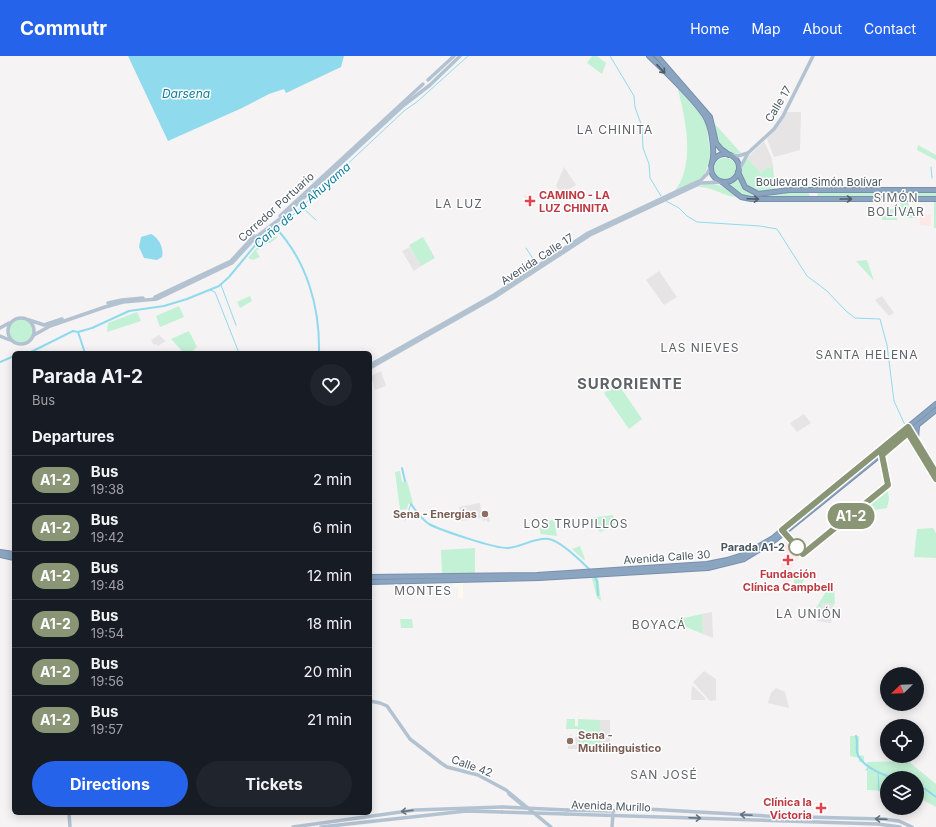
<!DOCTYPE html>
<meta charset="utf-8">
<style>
body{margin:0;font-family:Inter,sans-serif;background:#20242c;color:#f1f3f6;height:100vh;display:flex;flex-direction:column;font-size:15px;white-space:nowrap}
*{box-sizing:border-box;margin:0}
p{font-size:13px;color:#9ea1a6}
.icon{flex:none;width:22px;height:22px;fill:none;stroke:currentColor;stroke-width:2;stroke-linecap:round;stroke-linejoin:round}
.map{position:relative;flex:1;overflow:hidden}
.sheet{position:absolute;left:12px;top:295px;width:360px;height:464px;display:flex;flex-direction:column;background:#171b24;border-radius:6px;box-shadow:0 2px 10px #0003}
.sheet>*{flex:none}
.badge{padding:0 8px;border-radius:13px;font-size:14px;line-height:26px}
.needle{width:26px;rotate:247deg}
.controls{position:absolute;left:880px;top:611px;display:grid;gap:8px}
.controls a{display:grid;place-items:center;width:44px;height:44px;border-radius:50%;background:#171b24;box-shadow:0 2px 10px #0003;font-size:20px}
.map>.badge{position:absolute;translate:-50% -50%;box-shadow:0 0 0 2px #fff}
h2{padding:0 20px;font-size:15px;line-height:36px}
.round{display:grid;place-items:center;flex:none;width:42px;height:42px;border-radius:21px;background:#20242c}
.head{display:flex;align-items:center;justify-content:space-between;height:68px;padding:0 20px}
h1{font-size:19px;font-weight:700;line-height:30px}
.button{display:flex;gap:8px;margin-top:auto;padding:8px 20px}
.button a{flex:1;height:46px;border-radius:24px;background:#2563eb;color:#fff;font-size:16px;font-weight:700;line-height:46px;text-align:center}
.button a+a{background:#20242c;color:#f1f3f6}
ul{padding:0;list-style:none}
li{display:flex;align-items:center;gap:12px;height:48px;padding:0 20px;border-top:1px solid #363941}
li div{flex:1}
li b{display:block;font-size:15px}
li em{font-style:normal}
li .badge{min-width:44px;font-weight:700;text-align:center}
header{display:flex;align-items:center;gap:24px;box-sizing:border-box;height:56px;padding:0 20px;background:#2563eb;color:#fff}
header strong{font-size:19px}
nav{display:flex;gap:22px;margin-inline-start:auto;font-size:14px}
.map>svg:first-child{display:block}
.commercial{fill:#fdf9ef}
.education{fill:#e6e4e5}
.medical{fill:#fce8e6}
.green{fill:#c3f1d5}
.water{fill:#90daee}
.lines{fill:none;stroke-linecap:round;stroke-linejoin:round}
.stream{stroke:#90daee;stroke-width:1}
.canal{stroke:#90daee;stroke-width:2}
.highway-casing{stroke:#7690ad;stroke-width:6}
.major{stroke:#b3c2d1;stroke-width:3.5}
.highway{stroke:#8ba5c1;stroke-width:4}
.major-bridge{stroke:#b3c2d1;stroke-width:3.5}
.oneway{stroke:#505e6b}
.oneway2{stroke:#64717d}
.line-casing{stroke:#fff;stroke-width:9}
.line{stroke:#8a9575;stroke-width:6}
.health-dot{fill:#e0444e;stroke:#fff;stroke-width:1.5}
.education-dot{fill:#8d6e63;stroke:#fff;stroke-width:1.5}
.stop-dot{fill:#fff;stroke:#8a9575;stroke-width:2}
.labels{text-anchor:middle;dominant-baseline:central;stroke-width:3;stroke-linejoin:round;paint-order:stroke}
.street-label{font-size:11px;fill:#4a5661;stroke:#fff}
.health-label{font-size:11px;font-weight:bold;fill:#be3a42;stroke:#fff;text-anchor:start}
.education-label{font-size:11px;font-weight:bold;fill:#785e54;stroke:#fff;text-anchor:end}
.stop-label{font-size:11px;font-weight:bold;fill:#4a5661;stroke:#fff;text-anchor:end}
.water-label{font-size:12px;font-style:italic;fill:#0c7c9b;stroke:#fff}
.neighbourhood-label{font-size:12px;letter-spacing:1px;fill:#5f6368;stroke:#fff}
.district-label{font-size:15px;font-weight:bold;letter-spacing:1px;fill:#5f6368;stroke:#fff}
</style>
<header>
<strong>Commutr</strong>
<nav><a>Home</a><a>Map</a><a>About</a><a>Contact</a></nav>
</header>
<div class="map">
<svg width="936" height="771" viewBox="0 0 936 771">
<rect width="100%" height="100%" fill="#f5f3f3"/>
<polygon class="commercial" points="453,526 463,526 463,542 458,542 458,532 453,531"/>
<g class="education">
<polygon points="787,56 801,56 800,94 774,101 767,83"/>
<polygon points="764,85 772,103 773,111 766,112 761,117 747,102"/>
<polygon points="564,111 576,129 561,138 556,130"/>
<polygon points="410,191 421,210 414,215 402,195"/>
<polygon points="659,215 677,241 664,249 646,224"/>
<polygon points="882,240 894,257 889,260 875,244"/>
<polygon points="159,279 166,285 158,290 156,288 154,289 151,284"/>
<polygon points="381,315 386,330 375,334 371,320"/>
<polygon points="804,358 811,367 797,376 790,367"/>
<polygon points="480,447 481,455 488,454 490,466 487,466 487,464 483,465 482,462 461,465 459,451"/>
<polygon points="821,547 834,548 831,567 817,565"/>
<polygon points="712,556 713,582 703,578 702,558"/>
<polygon points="704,615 716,623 716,644 710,645 693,626"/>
<polygon points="692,629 705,642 705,644 691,644"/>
<polygon points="776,632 785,636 789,652 768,647 771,637"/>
<polygon points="600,664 610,664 610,694 600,693"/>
<polygon points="572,679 572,689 576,689 575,681 579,681 579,693 568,693 568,680"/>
</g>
<g class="medical">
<polygon points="530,137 536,148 528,153 523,146 526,144 523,140"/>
<polygon points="920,159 931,159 931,170 920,169"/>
<polygon points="788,483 801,498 792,510 789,518 790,525 783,528 781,507 782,503 785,499 782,487"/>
<polygon points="817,749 826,750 826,754 821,754 821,758 817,758"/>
</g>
<g class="green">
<polygon points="592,0 597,0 606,7 602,18 587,7"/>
<path d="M679,33L699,57L706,68L711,101L704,120L673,137C696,112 686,64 678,34Z"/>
<path d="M714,67L741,97C722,102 715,82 714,67Z"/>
<polygon points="918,89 936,99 936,104 917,94"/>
<polygon points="747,102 761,117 766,112 773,111 775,133 757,136 744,127 739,116"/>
<circle cx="725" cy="113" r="11"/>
<polygon points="739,119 751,136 808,136 810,140 752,142 741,138 727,127 735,123"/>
<path d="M705,128C719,127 727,132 737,141C721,140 716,131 697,131Z"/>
<polygon points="936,135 936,141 817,140 818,136"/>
<polygon points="908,144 909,154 918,153 918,162 908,162 905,160 901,162 900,145"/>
<rect x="934" y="144" width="2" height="28"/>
<rect x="882" y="153" width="15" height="11"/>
<polygon points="269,181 278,181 270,187 267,187 256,195 260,201 253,204 248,202 264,183"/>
<polygon points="423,181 435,202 421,210 409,189"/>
<polygon points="867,204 874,225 856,205"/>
<polygon points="250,240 252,245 240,252 237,246"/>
<polygon points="179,250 184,261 160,271 156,260"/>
<polygon points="137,256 141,265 107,276 108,267"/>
<circle cx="21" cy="275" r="12"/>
<polygon points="189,275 197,291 190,297 184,297 171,283"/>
<polygon points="618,328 642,363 629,373 604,337"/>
<polygon points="400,415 402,426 407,425 413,447 408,448 407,453 400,454 395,416"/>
<polygon points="887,431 889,442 887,452 856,457"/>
<polygon points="613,459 615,470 600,476 590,462"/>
<polygon points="554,464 557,480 541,478 537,465"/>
<polygon points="933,472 936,477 936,502 914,501 917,473"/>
<polygon points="580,490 585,503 584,504 572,493"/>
<polygon points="475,492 475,518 442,518 441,494"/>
<polygon points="793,514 805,522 797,537 795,536"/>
<polygon points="598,521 601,545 597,542 592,522"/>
<polygon points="834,530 835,548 821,547 821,553 816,552 827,534"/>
<polygon points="702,558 703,578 671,565"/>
<polygon points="400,563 412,563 413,572 401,572"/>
<polygon points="567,663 575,663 575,670 578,670 578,663 600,664 600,693 579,693 578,673 566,673"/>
<polygon points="850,680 859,680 859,699 864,700 864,706 859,706 859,702 850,700"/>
<polygon points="908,705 936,728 936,751 917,741 917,722 887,722 887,735 867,734 867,706"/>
</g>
<g class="water">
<polygon points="128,0 344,0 341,11 286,37 284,33 269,38 242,52 168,85"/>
<path d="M151,178C159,182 164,192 162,201L157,204L144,202L139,191L141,181Z"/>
</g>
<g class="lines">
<g class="stream">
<polyline points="610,0 634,40 635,51 642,71 643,92 649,108 650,122 661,140"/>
<polyline points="931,111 932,122"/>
<polyline points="666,145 679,152 687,160 697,166 760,170 777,173 807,220 827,235 846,255 855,262 880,263 887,289 894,345 905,369"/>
<polyline points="302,151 316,164"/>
<polyline points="275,171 293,159 404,55 418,45 468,0"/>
<polyline points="526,192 537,209"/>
<polyline points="221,229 236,269"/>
<polyline points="210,234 215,236 239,297"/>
<polyline points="930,410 934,417"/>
<polyline points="405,464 411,448"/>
<polyline points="866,714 869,711"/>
<polyline points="878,717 879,735"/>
</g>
<g class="canal">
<polyline points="78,276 85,297"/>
<path d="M29,297L73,275L78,276L92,272L129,255L164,250L187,243L219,230L229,221L262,181L275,171C307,205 320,251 319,297"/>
<polyline points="0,306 14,300"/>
<polyline points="402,412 405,425"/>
<path d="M411,448C416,455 421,463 429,468C440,474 496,493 508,492C522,491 535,481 549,483C560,485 582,506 590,514"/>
<polyline points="594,520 597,525 598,539"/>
<path d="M856,680C858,686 856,691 857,696C860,710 881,718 892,722"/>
<polyline points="917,727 936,741"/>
</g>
<defs>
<g id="highway">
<path d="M649,0C663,13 700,49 707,64C712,75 715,97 712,107"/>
<polyline points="657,0 710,61 716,87 721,93 729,99"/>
<circle cx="725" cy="112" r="14"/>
<polyline points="738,116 745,131 758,138 789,134 936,134"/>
<polyline points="722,126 741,141 751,143 936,143"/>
<polyline points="916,383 917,370"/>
<polyline points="0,496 14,498"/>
<polyline points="0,499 14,502"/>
<polyline points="370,521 537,519 707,508 727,504 746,498 773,482 936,348"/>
<polyline points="370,526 539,522 708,512 744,503 775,484 936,354"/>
</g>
</defs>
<use href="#highway" class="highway-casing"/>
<g class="major">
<polyline points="428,24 454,0"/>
<polyline points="730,99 738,100 748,97"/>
<polyline points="739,114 748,97 774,73 783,60 813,0"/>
<polyline points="280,160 423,28"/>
<polyline points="155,241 231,205 254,180"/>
<polyline points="108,247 122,244 143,242"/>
<circle cx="21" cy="275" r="13"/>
<polyline points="29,264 44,269 62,263"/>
<polyline points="0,272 9,267"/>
<polyline points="34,279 50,270 105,251 123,246 157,243 232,207 255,182 285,159 404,49 430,29 460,0"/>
<polyline points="0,280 10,284"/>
<polyline points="370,309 494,239 588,177 701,124 707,118 711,110"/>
<polyline points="370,312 495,241 590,179 701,127 721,126"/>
<polyline points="370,645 380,647 387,650 410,683 441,707 447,711 478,719 506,734 551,771"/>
<polyline points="509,738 526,752"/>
<polyline points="567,754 613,755 629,752 767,760 883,763 899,765 912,771"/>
<polyline points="69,757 70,771"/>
<polyline points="566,758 878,768 900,771"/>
<polyline points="293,771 415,754 502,751"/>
<polyline points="321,771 466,755 502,756"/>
<polyline points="612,771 613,758"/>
</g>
<use href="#highway" class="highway"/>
<g class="major-bridge">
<polyline points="502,751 567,754"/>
<polyline points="502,756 566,758"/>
</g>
</g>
<defs><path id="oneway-shaft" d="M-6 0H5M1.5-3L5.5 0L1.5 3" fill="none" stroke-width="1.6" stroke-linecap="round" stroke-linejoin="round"/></defs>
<g class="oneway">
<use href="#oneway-shaft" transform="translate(661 13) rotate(47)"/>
<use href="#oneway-shaft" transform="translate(753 143) rotate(2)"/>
<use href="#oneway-shaft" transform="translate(846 143)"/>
</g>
<g class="oneway2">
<use href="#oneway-shaft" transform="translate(407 755) rotate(173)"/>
<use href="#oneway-shaft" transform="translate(746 759) rotate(-177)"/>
<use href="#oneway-shaft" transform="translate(695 762) rotate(2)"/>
<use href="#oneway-shaft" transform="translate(881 763) rotate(-178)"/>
</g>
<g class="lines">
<defs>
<polyline id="line" points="936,417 908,371 782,474 803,498 888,429 882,399 908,377 936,423"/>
</defs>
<use href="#line" class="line-casing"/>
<use href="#line" class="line"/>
</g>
<g class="health-dot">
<path d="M528 139h4v4h4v4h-4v4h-4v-4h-4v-4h4z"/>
<path d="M786 498h4v4h4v4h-4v4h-4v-4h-4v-4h4z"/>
<path d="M819 746h4v4h4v4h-4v4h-4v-4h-4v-4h4z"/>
</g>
<g class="education-dot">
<circle cx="485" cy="458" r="4"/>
<circle cx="570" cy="685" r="4"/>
</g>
<circle class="stop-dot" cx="797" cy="491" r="8"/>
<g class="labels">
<g class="street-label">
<text transform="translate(778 48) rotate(-59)">Calle 17</text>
<text x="819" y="126">Boulevard Simón Bolívar</text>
<text transform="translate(276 151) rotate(-42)">Corredor Portuario</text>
<text transform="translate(537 203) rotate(-33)">Avenida Calle 17</text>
<text transform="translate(667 501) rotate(-4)">Avenida Calle 30</text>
<text transform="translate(472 710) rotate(20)">Calle 42</text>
<text transform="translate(611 750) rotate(2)">Avenida Murillo</text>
</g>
<g class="health-label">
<text x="539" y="139">CAMINO - LA<tspan x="539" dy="13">LUZ CHINITA</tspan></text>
<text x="788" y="518" text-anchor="middle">Fundación<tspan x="788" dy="13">Clínica Campbell</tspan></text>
<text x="812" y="746" text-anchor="end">Clínica la<tspan x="812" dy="13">Victoria</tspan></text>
</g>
<g class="education-label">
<text x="477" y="458">Sena - Energías</text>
<text x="578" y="679" text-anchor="start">Sena -<tspan x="578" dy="13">Multilinguistico</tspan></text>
</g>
<g class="stop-label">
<text x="785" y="491">Parada A1-2</text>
</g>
<g class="water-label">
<text x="186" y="37">Darsena</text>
<text transform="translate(302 149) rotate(-41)">Caño de La Ahuyama</text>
</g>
<g class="neighbourhood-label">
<text x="615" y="73">LA CHINITA</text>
<text x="896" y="141">SIMÓN<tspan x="896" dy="14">BOLÍVAR</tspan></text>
<text x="459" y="147">LA LUZ</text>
<text x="700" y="291">LAS NIEVES</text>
<text x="867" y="298">SANTA HELENA</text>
<text x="576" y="467">LOS TRUPILLOS</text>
<text x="423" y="534">MONTES</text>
<text x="809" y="557">LA UNIÓN</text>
<text x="659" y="568">BOYACÁ</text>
<text x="664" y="718">SAN JOSÉ</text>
</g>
<g class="district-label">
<text x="630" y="327">SURORIENTE</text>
</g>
</g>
</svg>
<div class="controls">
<a><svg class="needle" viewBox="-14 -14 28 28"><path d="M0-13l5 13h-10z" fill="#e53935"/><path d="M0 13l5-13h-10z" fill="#9ea1a6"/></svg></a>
<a><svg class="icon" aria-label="locate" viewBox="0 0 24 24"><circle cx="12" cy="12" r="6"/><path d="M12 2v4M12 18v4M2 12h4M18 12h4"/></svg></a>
<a><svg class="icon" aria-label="layers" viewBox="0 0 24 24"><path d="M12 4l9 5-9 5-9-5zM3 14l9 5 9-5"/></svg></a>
</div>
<b class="badge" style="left:851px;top:460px;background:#8a9575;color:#fff">A1-2</b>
<section class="sheet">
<div class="head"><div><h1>Parada A1-2</h1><p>Bus</p></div><a class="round"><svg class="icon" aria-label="heart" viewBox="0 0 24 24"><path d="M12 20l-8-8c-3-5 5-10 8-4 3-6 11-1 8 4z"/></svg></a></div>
<h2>Departures</h2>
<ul>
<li><span class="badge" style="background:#8a9575;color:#fff">A1-2</span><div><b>Bus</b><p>19:38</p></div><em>2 min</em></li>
<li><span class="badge" style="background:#8a9575;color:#fff">A1-2</span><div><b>Bus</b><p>19:42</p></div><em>6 min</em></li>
<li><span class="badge" style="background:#8a9575;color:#fff">A1-2</span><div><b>Bus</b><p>19:48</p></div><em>12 min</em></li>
<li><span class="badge" style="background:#8a9575;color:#fff">A1-2</span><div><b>Bus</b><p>19:54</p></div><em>18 min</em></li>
<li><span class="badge" style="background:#8a9575;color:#fff">A1-2</span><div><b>Bus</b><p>19:56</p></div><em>20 min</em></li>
<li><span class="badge" style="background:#8a9575;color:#fff">A1-2</span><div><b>Bus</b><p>19:57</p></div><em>21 min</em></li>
</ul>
<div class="button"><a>Directions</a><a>Tickets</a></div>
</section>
</div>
